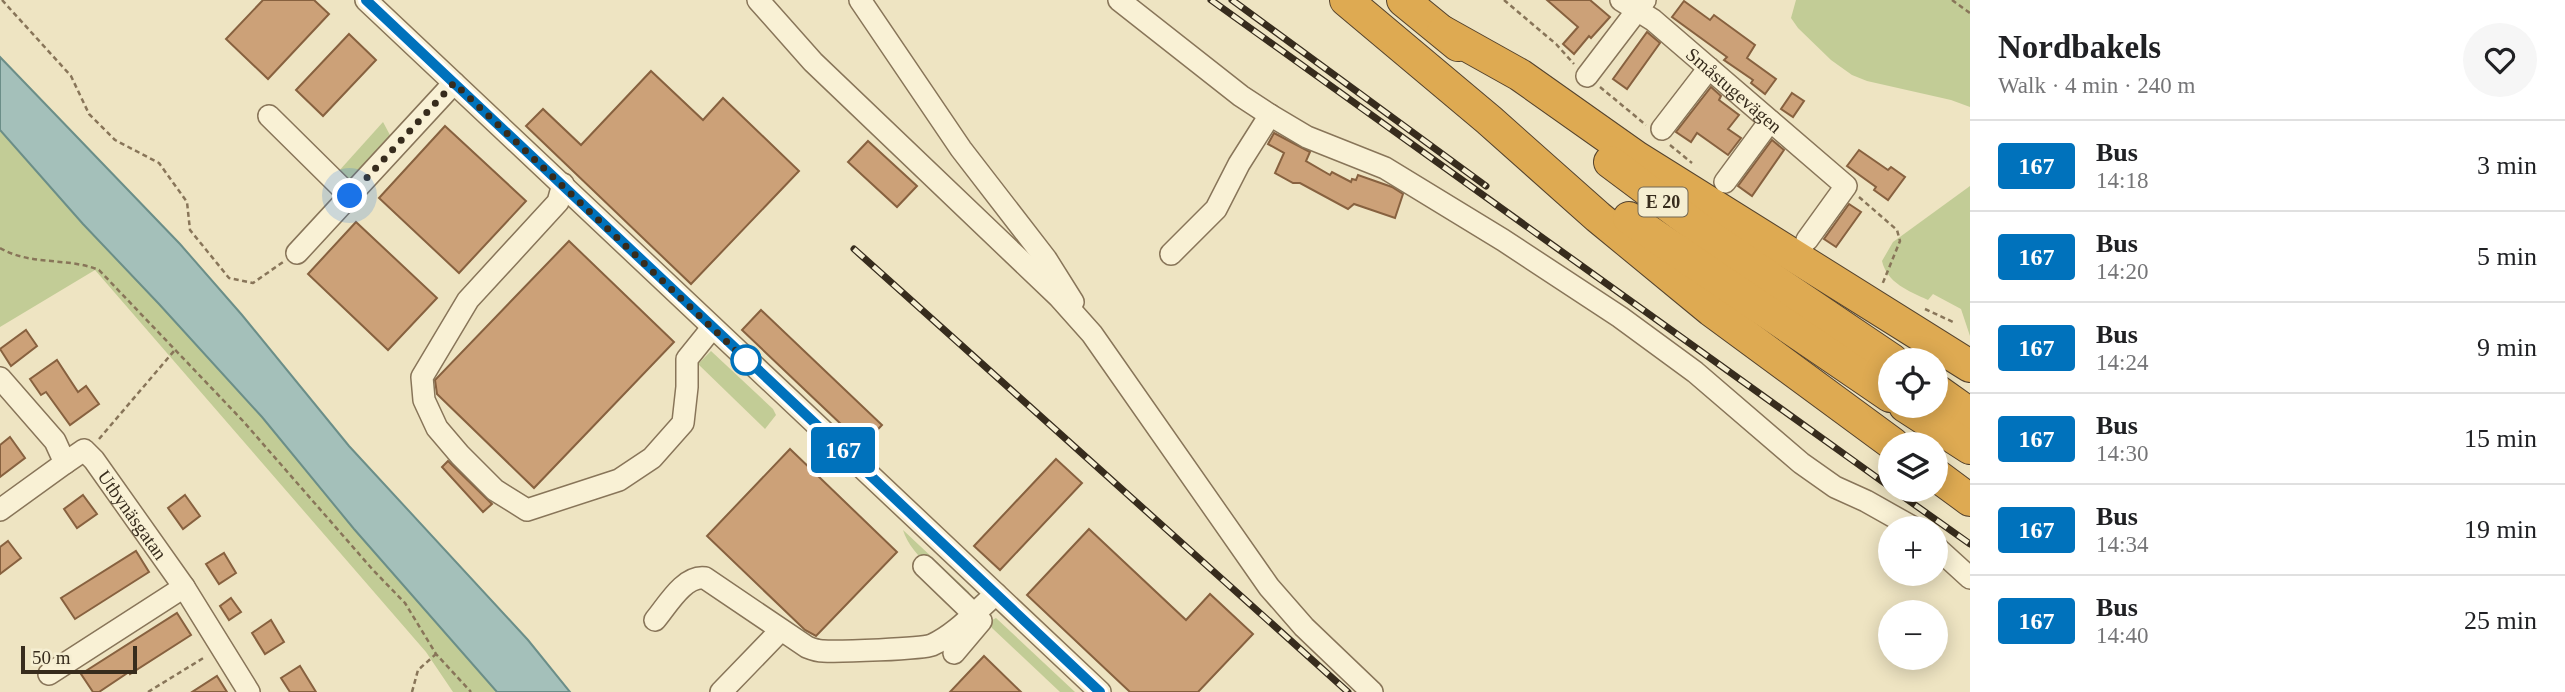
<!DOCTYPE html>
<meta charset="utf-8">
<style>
body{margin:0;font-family:Georgia,serif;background:#f6f6f6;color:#202124;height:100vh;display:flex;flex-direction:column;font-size:26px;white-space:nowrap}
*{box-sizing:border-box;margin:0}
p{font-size:23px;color:#757577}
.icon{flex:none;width:38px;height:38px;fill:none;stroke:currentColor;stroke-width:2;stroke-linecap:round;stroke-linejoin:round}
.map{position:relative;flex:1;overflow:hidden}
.drawer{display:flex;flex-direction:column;background:#fff;width:595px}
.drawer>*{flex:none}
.badge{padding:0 14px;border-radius:5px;font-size:24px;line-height:46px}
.controls{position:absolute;left:1878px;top:348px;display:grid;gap:14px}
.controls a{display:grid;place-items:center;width:70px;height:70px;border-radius:50%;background:#fff;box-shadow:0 4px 18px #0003;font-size:35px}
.scale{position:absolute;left:21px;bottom:18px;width:116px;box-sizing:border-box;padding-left:7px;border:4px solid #372c1d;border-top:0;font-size:19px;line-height:24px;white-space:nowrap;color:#372c1d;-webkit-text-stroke:5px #f5eed1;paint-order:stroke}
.you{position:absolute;width:35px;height:35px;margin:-18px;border:5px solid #fff;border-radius:50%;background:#1a73e8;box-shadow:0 0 0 10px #1a73e833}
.map>.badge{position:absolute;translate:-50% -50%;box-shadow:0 0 0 4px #fff}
.round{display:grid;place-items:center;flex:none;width:74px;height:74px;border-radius:37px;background:#f6f6f6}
.head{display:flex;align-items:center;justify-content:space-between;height:119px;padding:0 28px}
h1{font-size:33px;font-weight:600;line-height:52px}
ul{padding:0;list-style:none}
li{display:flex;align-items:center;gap:21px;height:91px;padding:0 28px;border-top:2px solid #e0e0e0}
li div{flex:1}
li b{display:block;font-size:26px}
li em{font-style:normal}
li .badge{min-width:77px;font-weight:700;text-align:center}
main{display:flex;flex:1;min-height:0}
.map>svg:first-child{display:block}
.green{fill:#c2cc96}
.water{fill:#a4c0ba;stroke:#6b8e88;stroke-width:2}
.building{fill:#cca178;stroke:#87613f;stroke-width:2}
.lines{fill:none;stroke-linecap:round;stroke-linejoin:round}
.minor-casing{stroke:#887559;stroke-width:24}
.highway-casing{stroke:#55432d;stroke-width:34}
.path{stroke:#887559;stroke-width:2.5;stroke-dasharray:5 3.5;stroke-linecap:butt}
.minor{stroke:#f9f1d5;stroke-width:21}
.highway{stroke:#deaa52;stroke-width:32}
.rail-casing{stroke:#372c1d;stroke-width:7}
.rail{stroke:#f5eed1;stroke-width:4.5;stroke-dasharray:13;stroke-linecap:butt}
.line-casing{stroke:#fff;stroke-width:16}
.line{stroke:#0072bc;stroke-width:10}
.walk{stroke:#372c1d;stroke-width:7;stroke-dasharray:0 12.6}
.stop-dot{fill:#fff;stroke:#0072bc;stroke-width:3.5}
.labels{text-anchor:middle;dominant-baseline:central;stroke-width:5;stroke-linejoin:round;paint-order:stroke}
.shield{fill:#f5eed1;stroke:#706653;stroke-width:2}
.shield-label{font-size:18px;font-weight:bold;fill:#372c1d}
.street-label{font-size:19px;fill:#372c1d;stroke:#f5eed1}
</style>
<main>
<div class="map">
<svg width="1970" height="692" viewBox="0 0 1970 692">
<rect width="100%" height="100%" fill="#eee4c2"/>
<g class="green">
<polygon points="1796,0 1970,0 1970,107 1951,100 1867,81 1852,75 1831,60 1798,28 1791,18"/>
<polygon points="383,122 391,137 352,179 349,180 338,172"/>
<polygon points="0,130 83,224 159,304 262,417 354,529 497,692 453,692 426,652 95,270 0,327"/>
<path d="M1970,186V336L1961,309L1933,294L1928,300C1909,291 1887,283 1882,261L1893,242Z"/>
<polygon points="711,351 773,409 776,415 765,429 698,364"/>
<path d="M903,530L969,592L970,597C948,582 911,557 903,530Z"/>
<polygon points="996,618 1075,692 1060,692 992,628 990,621"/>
</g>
<polygon class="water" points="0,57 180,244 242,315 349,446 528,640 570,692 497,692 354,529 262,417 159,304 83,224 0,130"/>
<g class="building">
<polygon points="263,0 314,0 329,14 268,79 226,39"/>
<polygon points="1547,0 1590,0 1610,17 1591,38 1589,36 1574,54 1563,44 1578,27"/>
<polygon points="1684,1 1710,20 1714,15 1755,45 1747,58 1776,79 1765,94 1751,83 1753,80 1724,60 1727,57 1672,17"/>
<polygon points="1647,32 1660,43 1627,89 1613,79"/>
<polygon points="349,34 376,60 323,116 296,90"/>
<polygon points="651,71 703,120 723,98 799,171 691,284 526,126 543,109 581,145"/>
<polygon points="1711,87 1721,96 1719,100 1739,115 1728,129 1741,138 1728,155 1697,133 1691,142 1676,132"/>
<polygon points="1792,93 1804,101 1793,117 1781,109"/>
<polygon points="445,126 526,201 459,273 379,198"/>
<polygon points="1274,133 1310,152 1306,161 1330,175 1332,172 1351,182 1352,179 1356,180 1358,175 1392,187 1403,194 1395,218 1354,204 1348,209 1300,183 1293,183 1275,173 1284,153 1268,144"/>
<polygon points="1772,140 1784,150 1752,196 1738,186"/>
<polygon points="868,141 917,186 897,207 848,162"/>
<polygon points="1859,150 1888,170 1891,167 1905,177 1888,200 1874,190 1876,187 1847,166"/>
<polygon points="1849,204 1861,212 1836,247 1824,239"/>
<polygon points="356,222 437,298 388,350 308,274"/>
<polygon points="569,241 674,342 534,488 437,394 435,380"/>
<polygon points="761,310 882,425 863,445 742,330"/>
<polygon points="26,330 37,346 11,366 0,349"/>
<polygon points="57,360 78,392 86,386 99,404 70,425 46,392 41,395 30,379"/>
<polygon points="10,437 25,458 0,477 0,445"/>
<polygon points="790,449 897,552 816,636 805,630 707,536"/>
<polygon points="1056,459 1082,483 1000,570 974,546"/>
<polygon points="448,461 492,504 483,512 442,467"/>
<polygon points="83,495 97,514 77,528 64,509"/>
<polygon points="185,495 200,516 183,529 168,508"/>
<polygon points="1089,529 1186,620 1210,594 1253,634 1198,692 1130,692 1027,595"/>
<polygon points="8,541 21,558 0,574 0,547"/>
<polygon points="136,551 149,572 75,619 61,598"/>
<polygon points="224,553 236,573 219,584 206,564"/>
<polygon points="231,598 241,612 229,620 220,606"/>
<polygon points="177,613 191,635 130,674 129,672 99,692 93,692 81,674"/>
<polygon points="271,620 284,642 265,654 252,633"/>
<polygon points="984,656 1021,692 950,692"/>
<polygon points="300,666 316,692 290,692 281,678"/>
<polygon points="217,676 227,692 192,692"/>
</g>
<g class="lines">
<defs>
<g id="minor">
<polyline points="366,0 1100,692"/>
<polyline points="758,0 813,62 1059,297 1092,334 1269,587 1304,627 1372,692"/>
<polyline points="860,0 961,149 1046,259 1073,302"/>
<polyline points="1119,0 1241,96 1270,115 1307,137 1385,168 1503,240 1620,317 1695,372 1801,463 1835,487 1866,501 1914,528"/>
<path id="s1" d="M1621,0L1653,20L1846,186L1807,240"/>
<polyline points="1587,76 1645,0"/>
<polyline points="269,116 350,196"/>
<polyline points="1662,129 1709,68"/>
<polyline points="1725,182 1770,121"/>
<polyline points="563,184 558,202 468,300 422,377 424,400 437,428 460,455 495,490 527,510 619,480 652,458 683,423 687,387 687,359 712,328"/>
<polyline points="297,253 454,83"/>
<polyline points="1171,254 1216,209 1239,164 1270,115"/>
<path id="s2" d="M0,378L55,441L65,463L84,450L94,460L184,587L249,692"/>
<polyline points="0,510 65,463"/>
<polyline points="1936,547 1970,578"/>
<polyline points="924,566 981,621 954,653"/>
<path d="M655,620C667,606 684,575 705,578L807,647C812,649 818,651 823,651C838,652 922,649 932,645C956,634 976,611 996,594"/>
<polyline points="49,674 184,587"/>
<polyline points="721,692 781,630"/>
</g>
<g id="highway">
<polyline points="1346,0 1489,120 1598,217 1711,310 1893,444"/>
<polyline points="1403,0 1458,45"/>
<polyline points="1443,32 1520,75 1636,157 1970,366"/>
<polyline points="1610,162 1713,239 1892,360"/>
<polyline points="1629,218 1890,396"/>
<polyline points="1936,390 1970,414"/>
<polyline points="1905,406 1970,448"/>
<polyline points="1936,475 1970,500"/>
</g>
</defs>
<use href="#minor" class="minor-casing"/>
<use href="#highway" class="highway-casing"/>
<g class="path">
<polyline points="2,0 71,76 89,114 115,140 159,163 187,202 190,230 229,278 253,283 283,262"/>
<polyline points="1504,0 1556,44 1574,64"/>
<polyline points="1952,0 1970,13"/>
<polyline points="1600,87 1646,125"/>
<polyline points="1670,145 1692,163"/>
<polyline points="1859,197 1897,230 1900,241 1882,285"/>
<path d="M0,248C31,266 67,257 99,270L243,421L373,570L405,603L436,654L471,692"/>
<polyline points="1925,309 1953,322"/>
<polyline points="99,439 174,351"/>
<polyline points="148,692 205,657"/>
<polyline points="412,692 418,670 436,654"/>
</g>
<use href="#minor" class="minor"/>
<use href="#highway" class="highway"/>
<defs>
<g id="rail">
<polyline points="1211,0 1890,487"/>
<polyline points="1232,0 1486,186"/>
<polyline points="854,249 1348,692"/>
<polyline points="1894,490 1970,544"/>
</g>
</defs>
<use href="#rail" class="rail-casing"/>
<use href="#rail" class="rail"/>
</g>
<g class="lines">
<defs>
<polyline id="line" points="366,0 1100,692"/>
</defs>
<use href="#line" class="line-casing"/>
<use href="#line" class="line"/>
<polyline class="walk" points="350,196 454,83 746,360"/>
</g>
<circle class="stop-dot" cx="746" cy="360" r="14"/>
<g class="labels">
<rect class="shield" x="1638.5" y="187.5" width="49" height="29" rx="5"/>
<g class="shield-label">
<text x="1663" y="202">E 20</text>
</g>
<g class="street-label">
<text stroke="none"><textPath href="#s1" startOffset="145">Småstugevägen</textPath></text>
<text stroke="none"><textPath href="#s2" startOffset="212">Utbynäsgatan</textPath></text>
</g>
</g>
</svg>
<div class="controls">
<a><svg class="icon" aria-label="locate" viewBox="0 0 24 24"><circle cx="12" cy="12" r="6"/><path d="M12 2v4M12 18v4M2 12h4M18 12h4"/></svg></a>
<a><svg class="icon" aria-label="layers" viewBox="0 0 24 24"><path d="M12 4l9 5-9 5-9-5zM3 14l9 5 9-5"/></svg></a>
<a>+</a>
<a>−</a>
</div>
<div class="scale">50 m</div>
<div class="you" style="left:350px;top:196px"></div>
<b class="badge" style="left:843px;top:450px;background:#0072bc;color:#fff">167</b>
</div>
<section class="drawer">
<div class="head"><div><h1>Nordbakels</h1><p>Walk · 4 min · 240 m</p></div><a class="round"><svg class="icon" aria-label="heart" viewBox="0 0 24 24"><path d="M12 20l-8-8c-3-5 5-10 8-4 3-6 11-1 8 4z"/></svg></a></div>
<ul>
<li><span class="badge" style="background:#0072bc;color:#fff">167</span><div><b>Bus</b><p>14:18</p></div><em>3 min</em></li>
<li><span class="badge" style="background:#0072bc;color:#fff">167</span><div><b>Bus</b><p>14:20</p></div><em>5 min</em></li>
<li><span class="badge" style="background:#0072bc;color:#fff">167</span><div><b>Bus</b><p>14:24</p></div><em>9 min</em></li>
<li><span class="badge" style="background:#0072bc;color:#fff">167</span><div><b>Bus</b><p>14:30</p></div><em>15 min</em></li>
<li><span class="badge" style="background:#0072bc;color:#fff">167</span><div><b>Bus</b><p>14:34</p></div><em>19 min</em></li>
<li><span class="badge" style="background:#0072bc;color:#fff">167</span><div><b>Bus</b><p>14:40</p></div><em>25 min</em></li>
</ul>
</section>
</main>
